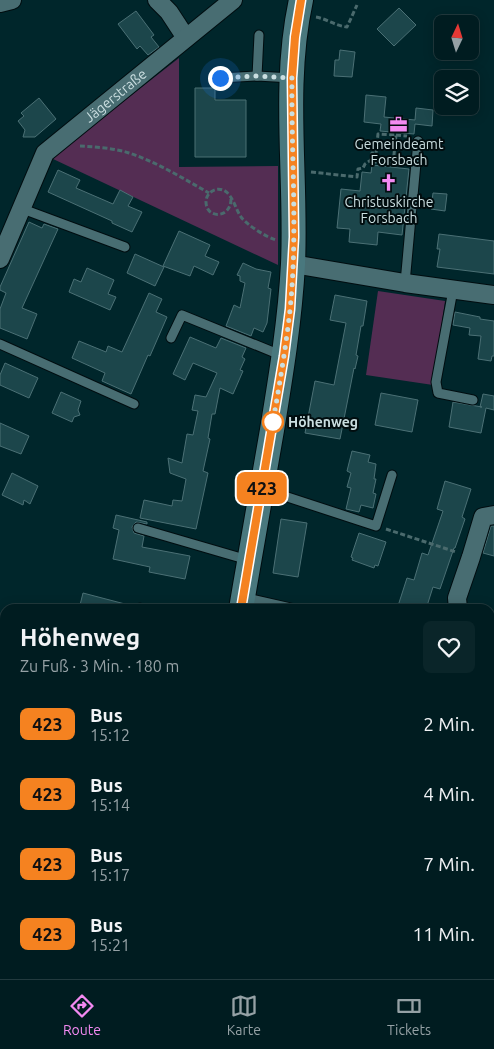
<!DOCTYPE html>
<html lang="de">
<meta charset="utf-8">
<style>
body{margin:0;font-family:Ubuntu,sans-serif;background:#0a2529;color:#f1f3f6;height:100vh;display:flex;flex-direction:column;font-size:19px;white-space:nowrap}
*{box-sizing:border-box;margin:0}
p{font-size:16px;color:#95a1a5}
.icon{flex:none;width:28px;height:28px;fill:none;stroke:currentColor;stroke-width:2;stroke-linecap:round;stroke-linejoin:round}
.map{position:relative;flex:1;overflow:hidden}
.sheet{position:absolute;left:0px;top:604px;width:495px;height:376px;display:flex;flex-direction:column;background:#001c20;border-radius:15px 15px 0 0;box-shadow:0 2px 12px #0003,0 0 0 1px #223a3e}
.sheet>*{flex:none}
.badge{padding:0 10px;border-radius:8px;font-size:18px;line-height:32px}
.needle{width:32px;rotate:4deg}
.controls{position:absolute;left:434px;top:15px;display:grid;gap:10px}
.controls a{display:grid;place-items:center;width:45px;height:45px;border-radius:8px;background:#001c20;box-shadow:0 2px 12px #0003,0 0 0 1px #223a3e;font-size:25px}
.you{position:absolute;width:25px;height:25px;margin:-12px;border:4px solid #fff;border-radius:50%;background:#1a73e8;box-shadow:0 0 0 8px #1a73e833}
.map>.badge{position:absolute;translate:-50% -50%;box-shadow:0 0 0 2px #fff}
.round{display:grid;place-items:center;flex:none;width:52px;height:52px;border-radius:8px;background:#0a2529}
.head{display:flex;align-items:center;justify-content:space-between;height:85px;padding:0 20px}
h1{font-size:24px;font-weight:700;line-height:38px}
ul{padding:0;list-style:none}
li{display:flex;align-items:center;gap:15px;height:70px;padding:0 20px}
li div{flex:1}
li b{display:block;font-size:19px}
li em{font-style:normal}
li .badge{min-width:55px;font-weight:700;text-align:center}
.tab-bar{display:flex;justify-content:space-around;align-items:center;height:70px;border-top:1px solid #223a3e;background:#001c20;font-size:14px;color:#95a1a5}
.tab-bar a{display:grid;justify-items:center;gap:2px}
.tab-bar .current{color:#f38af2}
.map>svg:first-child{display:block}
.green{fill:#542d53}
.building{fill:#1c464b;stroke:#4b7075}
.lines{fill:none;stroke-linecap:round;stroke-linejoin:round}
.lane-casing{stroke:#000d10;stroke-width:11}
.street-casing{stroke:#000d10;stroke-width:20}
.secondary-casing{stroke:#000d10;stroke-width:26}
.path{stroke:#4a6a6d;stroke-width:3;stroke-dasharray:5 2.5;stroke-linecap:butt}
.lane{stroke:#486d72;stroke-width:9}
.street{stroke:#486d72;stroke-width:18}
.secondary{stroke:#49787e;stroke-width:24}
.line-casing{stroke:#fff;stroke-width:11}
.line{stroke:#f58220;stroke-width:8}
.walk{stroke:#cadee0;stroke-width:5;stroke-dasharray:0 9}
.stop-dot{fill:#fff;stroke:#f58220;stroke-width:2.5}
.labels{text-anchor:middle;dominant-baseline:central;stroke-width:4;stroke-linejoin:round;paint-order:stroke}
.street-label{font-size:14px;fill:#cadee0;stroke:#010d0f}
.poi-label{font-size:14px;fill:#cadee0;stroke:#010d0f}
.stop-label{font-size:14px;font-weight:bold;fill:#cadee0;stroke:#010d0f;text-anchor:start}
</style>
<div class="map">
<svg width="494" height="979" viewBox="0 0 494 979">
<rect width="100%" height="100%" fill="#00262b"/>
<g class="green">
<polygon points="179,58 179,167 278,166 278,265 51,158"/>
<polygon points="378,291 445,301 433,385 366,375"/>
</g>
<g class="building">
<polygon points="399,8 416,25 394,46 377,29"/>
<polygon points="136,11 154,35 151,37 159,47 148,55 140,46 137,49 118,24"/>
<polygon points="340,50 355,52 352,77 334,76 335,60 339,60"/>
<polygon points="195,88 215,88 215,100 246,100 246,157 195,157"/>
<polygon points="366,95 386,97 384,117 415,120 416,108 433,110 432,126 415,124 414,134 380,131 381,124 364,122"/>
<polygon points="39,98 56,119 35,137 23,137 25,130 18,121 24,116 21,113"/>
<polygon points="372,165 409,169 402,235 378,232 377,245 349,242 350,229 337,228 341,189 360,191 362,172 371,173"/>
<polygon points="58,170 80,180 76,188 113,204 120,190 133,197 128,206 142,212 132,232 112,223 112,221 48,192"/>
<polygon points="433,193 447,194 445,211 431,209"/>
<polygon points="29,222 42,228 44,224 58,229 22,308 37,314 27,339 0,328 0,309 6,293 0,290 0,287"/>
<polygon points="179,231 210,245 205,256 219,262 213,275 194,266 190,276 163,266"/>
<polygon points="439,234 494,241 494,274 437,267 440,249 437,249"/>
<polygon points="135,254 164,267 155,286 127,273"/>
<polygon points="243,263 256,269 271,272 268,288 271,289 267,323 263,332 254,328 251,336 226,326 234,305 240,308 245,283 240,281 240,276 237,275"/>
<polygon points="87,268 114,280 108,294 116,297 110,310 69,292 74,279 81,282"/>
<polygon points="149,293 162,299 156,312 167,317 150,356 148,355 131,394 102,381 105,373 72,358 79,341 106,352 108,346 122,352"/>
<polygon points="335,295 367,301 363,326 361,326 356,355 358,356 355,369 354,368 340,439 305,433 315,381 334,385 346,323 330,320"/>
<polygon points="455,312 480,317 480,319 494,321 494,356 492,356 491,361 478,359 481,336 469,335 470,328 453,325"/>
<polygon points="190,337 216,348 221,338 246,348 242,357 245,359 240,370 243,371 233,394 220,388 215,414 212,414 208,438 210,439 203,471 208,473 196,529 140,518 144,500 172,506 173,500 182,501 186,479 170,473 168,458 182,463 187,434 193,435 198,411 192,410 195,395 206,397 217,373 193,363 185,380 173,374"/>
<polygon points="5,363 38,378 29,398 0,385 0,375"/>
<polygon points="61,392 81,401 78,410 80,415 74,417 72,422 52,413"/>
<polygon points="381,393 418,400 412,432 375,425"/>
<polygon points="483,394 494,396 494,410 486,408 481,433 449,427 453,402 482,407 480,407"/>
<polygon points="0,423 29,436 21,454 0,446"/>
<polygon points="352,451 370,455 368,462 376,464 374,479 376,479 373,493 376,494 373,508 361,505 359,512 346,509 351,488 347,487 351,473 347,471"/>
<polygon points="12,473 38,486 30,504 24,500 23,505 2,495"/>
<polygon points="445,481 471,489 462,517 465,519 455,548 454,548 440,589 433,587 426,609 397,609 407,578 414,580 422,553 428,555 443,511 437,509"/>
<polygon points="116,515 147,522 147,524 136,522 132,527 134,533 144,536 142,547 190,556 185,579 149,572 150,567 113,559 119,530 113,528"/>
<polygon points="281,519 307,523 298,577 273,573"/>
<polygon points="491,526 494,526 494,556 483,553"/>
<polygon points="359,533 386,542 378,566 375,565 374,568 352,560 353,558 351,557"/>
<polygon points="83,593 125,604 125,609 79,609"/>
</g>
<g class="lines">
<defs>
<g id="lane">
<polyline points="257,76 259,35"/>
<polyline points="220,78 257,76 292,78"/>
<polyline points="20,208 125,247"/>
<polyline points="405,283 418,141"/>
<polyline points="453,290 436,382 438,393 473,400"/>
<polyline points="171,338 182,315 283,356"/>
<polyline points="0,344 134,404"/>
<polyline points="263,489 376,526 392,475"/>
<polyline points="138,528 248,560"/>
<polyline points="243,597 295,609"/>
<polyline points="139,609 140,608"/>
<polyline points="45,979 49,975"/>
<polyline points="256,979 257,975"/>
</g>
<g id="street">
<polyline points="157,0 169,12 186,38"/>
<polyline points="0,3 12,0"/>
<path id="s1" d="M0,259L45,153L233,0"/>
<polyline points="293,264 405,283 494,295"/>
<polyline points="458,609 457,598 471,557 483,517 494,515"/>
<polyline points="0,957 5,961"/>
<polyline points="20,975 24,979"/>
<polyline points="476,975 482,979"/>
</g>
<g id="secondary">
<path d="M241,609C251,549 262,489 272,430C281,375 290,320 293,264C297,177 282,86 301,0"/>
<polyline points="181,979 182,975"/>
</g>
</defs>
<use href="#lane" class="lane-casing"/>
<use href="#street" class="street-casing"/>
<use href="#secondary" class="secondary-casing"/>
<g class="path">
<path d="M316,17C327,19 336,26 347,27L357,5"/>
<polyline points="396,135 407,136"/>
<path d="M80,146C96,147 114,148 129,153C157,162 184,179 209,193"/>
<polyline points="311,172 357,177 358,169 363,168 365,164 371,160 372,153 376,153 378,134 396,135 393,164 375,162 376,153"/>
<path d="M231,199C231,219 206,219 206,202C206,192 217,186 225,191C233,196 236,210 241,217C247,225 266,237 276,240"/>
<polyline points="386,529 456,552"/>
<polyline points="490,748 494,750"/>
<polyline points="417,979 418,975"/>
</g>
<use href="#lane" class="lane"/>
<use href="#street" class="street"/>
<use href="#secondary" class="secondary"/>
</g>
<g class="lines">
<defs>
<polyline id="line" points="241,609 284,356 290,309 294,237 292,78 295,37 301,0"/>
</defs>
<use href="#line" class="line-casing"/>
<use href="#line" class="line"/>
<path class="walk" d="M220,78L257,76L292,78C291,155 298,233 290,310C286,347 279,387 273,422"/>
</g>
<defs>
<symbol id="office-bare" viewBox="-9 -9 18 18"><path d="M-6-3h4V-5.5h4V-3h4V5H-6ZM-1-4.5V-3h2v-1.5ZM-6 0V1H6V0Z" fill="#f38af2" stroke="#010d0f" stroke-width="2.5" paint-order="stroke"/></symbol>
<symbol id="church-bare" viewBox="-9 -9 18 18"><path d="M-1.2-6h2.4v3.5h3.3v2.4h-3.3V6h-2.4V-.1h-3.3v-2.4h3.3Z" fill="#f38af2" stroke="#010d0f" stroke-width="2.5" paint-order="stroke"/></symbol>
</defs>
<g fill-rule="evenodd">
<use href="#office-bare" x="386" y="112" width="25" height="25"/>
<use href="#church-bare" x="376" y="170" width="25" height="25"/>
</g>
<circle class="stop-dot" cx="273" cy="422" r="10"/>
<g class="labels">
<g class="street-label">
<text stroke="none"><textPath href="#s1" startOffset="206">Jägerstraße</textPath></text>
</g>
<g class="poi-label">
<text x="399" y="144">Gemeindeamt<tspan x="399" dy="16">Forsbach</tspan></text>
<text x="389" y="202">Christuskirche<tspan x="389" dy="16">Forsbach</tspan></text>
</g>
<g class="stop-label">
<text x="288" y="422">Höhenweg</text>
</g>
</g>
</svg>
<div class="controls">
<a><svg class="needle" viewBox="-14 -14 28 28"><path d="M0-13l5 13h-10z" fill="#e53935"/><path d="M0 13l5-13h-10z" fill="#95a1a5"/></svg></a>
<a><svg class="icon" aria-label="layers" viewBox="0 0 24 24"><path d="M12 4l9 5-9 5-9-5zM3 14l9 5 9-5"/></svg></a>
</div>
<div class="you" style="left:220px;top:78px"></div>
<b class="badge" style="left:262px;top:488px;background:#f58220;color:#111">423</b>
<section class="sheet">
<div class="head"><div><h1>Höhenweg</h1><p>Zu Fuß · 3 Min. · 180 m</p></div><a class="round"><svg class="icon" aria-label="heart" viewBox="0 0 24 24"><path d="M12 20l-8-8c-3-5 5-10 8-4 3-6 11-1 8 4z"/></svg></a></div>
<ul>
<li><span class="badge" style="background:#f58220;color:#111">423</span><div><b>Bus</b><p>15:12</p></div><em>2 Min.</em></li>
<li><span class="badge" style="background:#f58220;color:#111">423</span><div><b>Bus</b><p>15:14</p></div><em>4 Min.</em></li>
<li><span class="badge" style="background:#f58220;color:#111">423</span><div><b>Bus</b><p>15:17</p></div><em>7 Min.</em></li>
<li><span class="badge" style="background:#f58220;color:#111">423</span><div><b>Bus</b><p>15:21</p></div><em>11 Min.</em></li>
</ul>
</section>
</div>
<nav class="tab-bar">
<a class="current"><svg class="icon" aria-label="directions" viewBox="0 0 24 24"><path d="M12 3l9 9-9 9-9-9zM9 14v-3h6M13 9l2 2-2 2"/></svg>Route</a>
<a><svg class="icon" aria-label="map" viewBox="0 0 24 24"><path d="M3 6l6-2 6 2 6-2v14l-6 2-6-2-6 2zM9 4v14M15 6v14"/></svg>Karte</a>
<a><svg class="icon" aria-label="tickets" viewBox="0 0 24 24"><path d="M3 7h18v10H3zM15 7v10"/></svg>Tickets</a>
</nav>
